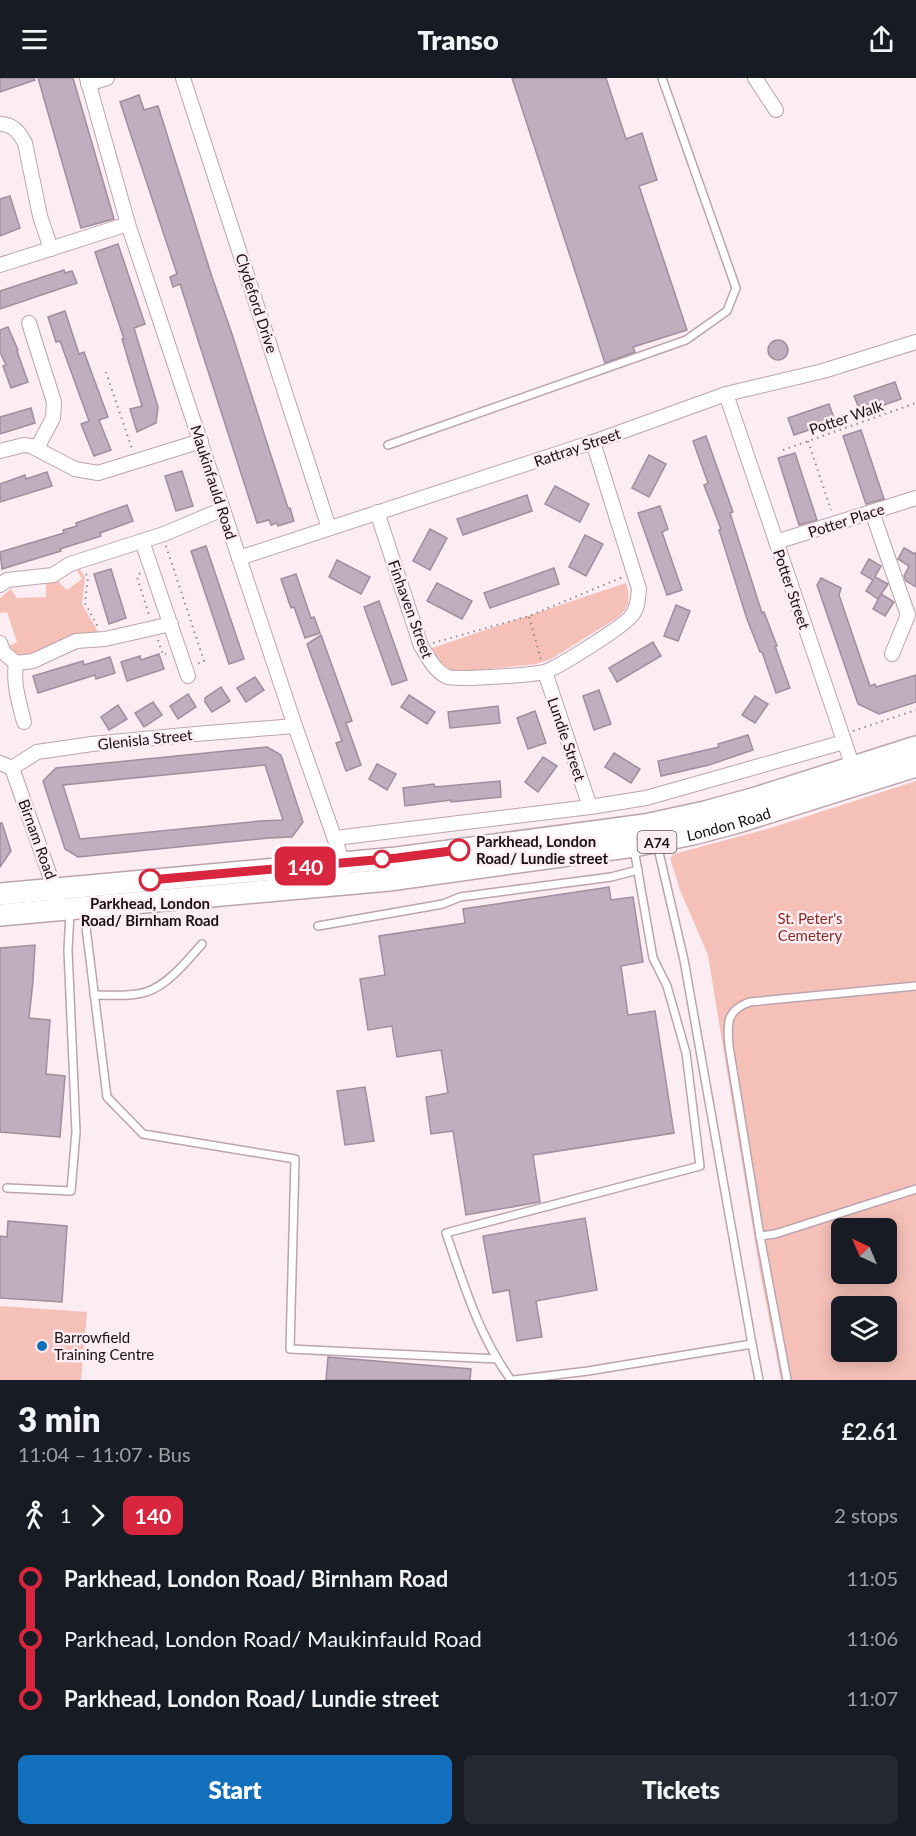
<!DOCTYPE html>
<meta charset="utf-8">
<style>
body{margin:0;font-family:Lato,sans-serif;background:#242831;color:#f1f3f6;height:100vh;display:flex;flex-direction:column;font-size:22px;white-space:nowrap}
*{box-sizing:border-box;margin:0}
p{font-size:20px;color:#9ea1a6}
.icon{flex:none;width:33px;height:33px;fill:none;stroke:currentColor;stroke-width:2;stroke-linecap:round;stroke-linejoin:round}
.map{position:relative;height:1302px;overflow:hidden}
.sheet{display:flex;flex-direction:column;background:#171b24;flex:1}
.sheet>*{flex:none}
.badge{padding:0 12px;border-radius:9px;font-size:21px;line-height:39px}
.needle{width:39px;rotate:316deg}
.fabs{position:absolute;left:831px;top:1140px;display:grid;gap:12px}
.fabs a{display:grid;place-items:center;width:66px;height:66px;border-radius:9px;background:#171b24;box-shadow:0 3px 15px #0003;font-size:30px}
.map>.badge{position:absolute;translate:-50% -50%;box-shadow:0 0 0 3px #fff}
.legs{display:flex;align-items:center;gap:9px;height:66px;padding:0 18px;font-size:20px}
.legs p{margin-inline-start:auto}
.summary{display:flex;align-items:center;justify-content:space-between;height:102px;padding:0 18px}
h1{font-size:33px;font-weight:800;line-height:45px}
.button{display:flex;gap:12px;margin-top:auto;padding:12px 18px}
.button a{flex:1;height:69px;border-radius:9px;background:#126fbb;color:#fff;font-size:24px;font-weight:800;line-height:69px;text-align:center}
.button a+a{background:#242831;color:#f1f3f6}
ul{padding:0 18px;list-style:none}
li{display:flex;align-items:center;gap:21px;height:60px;font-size:22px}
li i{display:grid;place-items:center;width:9px;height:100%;margin:0 8px;background:currentColor}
li i::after{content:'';width:15px;height:15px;margin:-8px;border:4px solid;border-radius:50%;background:#171b24}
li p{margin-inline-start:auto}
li:first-child i{background:linear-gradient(#0000 50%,currentColor 0)}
li:last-child i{background:linear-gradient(currentColor 50%,#0000 0)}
header{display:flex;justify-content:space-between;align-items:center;height:78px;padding:0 18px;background:#171b24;font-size:27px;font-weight:800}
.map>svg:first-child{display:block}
.green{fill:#f5c0b8;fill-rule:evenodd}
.building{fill:#c0adbe;stroke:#9f8e9e;stroke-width:1.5;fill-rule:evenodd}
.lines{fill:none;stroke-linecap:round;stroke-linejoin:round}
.lane-casing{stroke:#bca4ae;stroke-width:10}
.street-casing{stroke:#bca4ae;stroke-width:16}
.primary-casing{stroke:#bca4ae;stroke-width:24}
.path{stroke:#95898e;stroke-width:2;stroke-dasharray:1.5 4.5;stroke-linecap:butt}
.lane{stroke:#fff;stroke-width:7}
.street{stroke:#fff;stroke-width:14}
.primary{stroke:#fff;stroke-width:21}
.line-1-casing{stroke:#fff;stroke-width:14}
.line-1{stroke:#d7263d;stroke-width:9}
.stop-1-dot{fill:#fff;stroke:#d7263d;stroke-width:3}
.poi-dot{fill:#126fbb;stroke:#fcedf3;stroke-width:2}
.labels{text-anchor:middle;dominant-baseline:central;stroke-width:5;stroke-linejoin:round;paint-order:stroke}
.shield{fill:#fcedf3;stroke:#5d5358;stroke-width:1.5}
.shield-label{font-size:14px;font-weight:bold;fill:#191115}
.street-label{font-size:15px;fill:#191115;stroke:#fcedf3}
.stop-label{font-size:15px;font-weight:bold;fill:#191115;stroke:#fcedf3;text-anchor:start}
.park-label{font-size:15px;fill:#852e26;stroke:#fcedf3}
.poi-label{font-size:15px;fill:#191115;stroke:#fcedf3;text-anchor:start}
</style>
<header><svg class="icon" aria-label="menu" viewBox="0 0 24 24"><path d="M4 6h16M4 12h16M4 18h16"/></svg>Transo<svg class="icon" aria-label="share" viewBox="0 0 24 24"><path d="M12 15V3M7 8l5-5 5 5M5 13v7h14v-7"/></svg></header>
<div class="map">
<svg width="916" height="1302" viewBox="0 0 916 1302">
<rect width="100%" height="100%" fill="#fcedf3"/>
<g class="green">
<polygon points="79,490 85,499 82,526 100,557 34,579 19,581 14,576 9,568 17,564 7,534 0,535 0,520 11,511 17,520 46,519 46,505 57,502 67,512 82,501 76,491"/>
<path d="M626,505C630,522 631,528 617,540L551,581L536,586L454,595L441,585L429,571Z"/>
<path d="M916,703V1302H781L760,1194L708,877L680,812L670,780L674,776L774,749ZM842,1150H886V1196H842ZM842,1228H886V1274H842Z"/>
<polygon points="0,1228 87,1234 81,1302 0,1302"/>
</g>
<g class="building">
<polygon points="0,0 34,0 35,2 0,14"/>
<polygon points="38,0 73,0 114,141 81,150"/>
<polygon points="512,0 606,0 626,61 642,55 657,102 639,108 687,252 633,269 635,274 605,285"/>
<polygon points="139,17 144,32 158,28 212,199 232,256 288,430 290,430 294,443 278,448 277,445 271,447 269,442 257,445 180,206 173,209 170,199 177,196 120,24"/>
<polygon points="10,118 20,150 0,158 0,121"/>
<polygon points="118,166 145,246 134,250 158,329 156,345 137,354 130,331 142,328 122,261 124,261 95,174"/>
<polygon points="64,192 65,195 72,193 77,205 0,231 0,213"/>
<polygon points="65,233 79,276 84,274 108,339 99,342 111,372 94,378 81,346 89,343 60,263 56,264 48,239"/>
<polygon points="8,249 18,272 17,273 28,304 11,310 3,288 6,287 0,274 0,252"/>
<circle cx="778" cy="272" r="10"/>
<polygon points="895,304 901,321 861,335 854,318"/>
<polygon points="829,326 835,343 794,357 788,340"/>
<polygon points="31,330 35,345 0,356 0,339"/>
<polygon points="861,352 884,421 866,426 843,358"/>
<polygon points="706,358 733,434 730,435 762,535 764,534 777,568 775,568 790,610 776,615 762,574 760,574 747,541 719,452 721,451 704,407 708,405 693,363"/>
<polygon points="795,375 817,442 799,447 778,380"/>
<polygon points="649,377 666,386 649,419 632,410"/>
<polygon points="182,393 193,428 176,433 165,398"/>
<polygon points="47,394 52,408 0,424 0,406 25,397 26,401"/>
<polygon points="555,408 589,426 580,444 545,426"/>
<polygon points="527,417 532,433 463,457 457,441"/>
<polygon points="127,427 133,443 100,455 101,458 60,471 61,473 2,491 0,474 64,455 63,452 77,448 76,445"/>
<polygon points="660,428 668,451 662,454 682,512 667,517 638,435"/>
<polygon points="430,451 447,460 430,492 413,483"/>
<polygon points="585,457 603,466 586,498 569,489"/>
<polygon points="206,468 244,581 229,586 191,473"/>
<polygon points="904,470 915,476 916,474 916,509 906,503 904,498 909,488 898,481"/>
<polygon points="869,481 881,488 875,499 888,506 878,521 866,513 873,502 861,495"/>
<polygon points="337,482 370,499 361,516 329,499"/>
<polygon points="554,490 559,506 490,530 484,515"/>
<polygon points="111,491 126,540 109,546 94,496"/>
<polygon points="296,496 311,540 314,539 320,555 305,560 294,529 291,530 281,501"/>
<polygon points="821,500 841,510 839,517 870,608 875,606 876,609 916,597 916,624 879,636 858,626 817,507"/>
<polygon points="437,505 472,523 462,541 427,523"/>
<polygon points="881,516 894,524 885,538 873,531"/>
<polygon points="379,523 407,602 392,607 364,529"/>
<polygon points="676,527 690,533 678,563 664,558"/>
<polygon points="321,557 352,643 346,645 361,687 346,693 336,665 342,663 307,566"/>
<polygon points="653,564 661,578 617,604 609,590"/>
<polygon points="159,576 164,591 127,603 121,584 140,578 141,582"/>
<polygon points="110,579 115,595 96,601 95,597 38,615 33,598 83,583 84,587"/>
<polygon points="255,599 264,612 246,624 237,610"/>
<polygon points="221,609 230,623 212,634 205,624 205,620"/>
<polygon points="599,612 611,646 594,652 583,618"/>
<polygon points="188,616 196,629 178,641 170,628"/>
<polygon points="409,617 435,634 427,646 401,629"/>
<polygon points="755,618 768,626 755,645 742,637"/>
<polygon points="153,624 162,637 144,649 135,635"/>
<polygon points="118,627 127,641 109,652 101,639"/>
<polygon points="498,628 500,645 450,650 448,634"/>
<polygon points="535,633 546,665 528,671 517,640"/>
<polygon points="748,657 753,672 709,687 661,698 658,683 719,669 718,666"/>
<path d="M267,669L281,677L303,744L292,759L269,760L78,779L65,771L43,703L56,690ZM265,687L283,742L260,743L80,761L63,707Z"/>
<polygon points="614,675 640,691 631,705 605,689"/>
<polygon points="543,679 557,688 538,714 525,704"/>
<polygon points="377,686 396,696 387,712 369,701"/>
<polygon points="500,703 501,719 451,724 451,722 405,728 403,710 434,706 435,709"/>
<polygon points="0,745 2,745 11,773 0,789"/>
<polygon points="609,809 611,822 633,819 643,884 621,888 628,937 655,933 674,1055 533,1077 540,1124 466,1137 453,1053 431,1056 426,1019 448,1015 441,972 397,979 392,948 368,952 360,901 385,897 379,858 465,845 463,831"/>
<polygon points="35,867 33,903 29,940 50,942 46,996 65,998 60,1059 0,1054 0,870"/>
<polygon points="365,1009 374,1063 345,1067 337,1013"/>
<polygon points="585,1140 597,1212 536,1223 542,1259 517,1263 509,1212 493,1215 483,1158"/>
<polygon points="8,1143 67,1148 62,1224 0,1220 0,1158 7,1159"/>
<polygon points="328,1279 471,1291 470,1302 326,1302"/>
</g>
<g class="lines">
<defs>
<g id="lane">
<polyline points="388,367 686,262 727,233 736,210 662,0"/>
<polyline points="84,833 107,1019 143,1056 295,1081 290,1271 497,1281"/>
<polyline points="318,848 443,826 460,819 611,799 638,792"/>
<path d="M94,917C111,917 130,919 146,914C168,907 187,883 202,866"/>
<polyline points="7,1110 71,1113 76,1054 68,872 70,835"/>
<polyline points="760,1158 775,1156 916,1111"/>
<polyline points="752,1266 759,1302"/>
<path d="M511,1302C479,1258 464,1207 446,1155L700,1088L686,975L667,908L653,880L634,771"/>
<polyline points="514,1302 588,1293 752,1266 684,882 657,766"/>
<path d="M787,1302L760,1158L729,968C727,946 726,932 750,924L916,908"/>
</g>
<g id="street">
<polyline points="87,0 128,146 295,648 339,773 341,793"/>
<polyline points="183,0 329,450"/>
<polyline points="755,0 776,32"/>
<polyline points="88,6 107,0"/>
<path d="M0,46C13,46 19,54 25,65L40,138L51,171"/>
<polyline points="0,187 128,146"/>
<polyline points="29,245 54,324 53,340 37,370"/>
<polyline points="726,316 855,695"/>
<polyline points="0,373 24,367 31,368 75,391 98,395 201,363"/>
<path d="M377,434L421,568C428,579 435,594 448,599C456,602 533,597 544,594C556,591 626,547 632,537C638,530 638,520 639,511L593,364"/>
<polyline points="872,434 908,537 892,576"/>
<polyline points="142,463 188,598"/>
<polyline points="776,464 916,420"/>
<polyline points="239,480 593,364 726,316 823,293 916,264"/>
<polyline points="0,507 7,502 53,497 70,486 164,456 223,431"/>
<polyline points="0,565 4,575 16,585 33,583 76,563 105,561 171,546"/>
<path d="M16,585C13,606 19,624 24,644"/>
<polyline points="545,594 590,729"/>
<polyline points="0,685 12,690 37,674 92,666 195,656 295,648"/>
<polyline points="12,690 57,818"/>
<polyline points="335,760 590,729 646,720 844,664"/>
</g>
<g id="primary">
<polyline points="0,816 397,780 645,747 705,734 756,720 916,669"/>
<path id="s1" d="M0,837L389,802L634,768L693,756L738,744L916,688"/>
</g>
</defs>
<use href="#lane" class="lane-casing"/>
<use href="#street" class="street-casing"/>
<use href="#primary" class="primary-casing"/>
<g class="path">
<polyline points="106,294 132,371"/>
<polyline points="808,363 831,432"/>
<polyline points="783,372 916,325"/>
<polyline points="166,468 204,583 197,586"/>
<polyline points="140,495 137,499 149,537"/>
<polyline points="86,496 88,499 85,525 98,549"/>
<polyline points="529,539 541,582"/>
<polyline points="158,562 163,577 166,576"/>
<polyline points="433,565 529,538 623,499"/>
<polyline points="853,653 916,632"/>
</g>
<use href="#lane" class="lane"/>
<use href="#street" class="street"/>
<use href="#primary" class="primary"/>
</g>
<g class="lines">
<defs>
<polyline id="line-1" points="150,802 397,780 459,772"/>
</defs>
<use href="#line-1" class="line-1-casing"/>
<use href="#line-1" class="line-1"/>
</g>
<g class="stop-1-dot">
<circle cx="459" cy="772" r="10"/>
<circle cx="382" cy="781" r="8"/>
<circle cx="150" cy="802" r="10"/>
</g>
<circle class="poi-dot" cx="42" cy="1268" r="6"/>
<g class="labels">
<rect class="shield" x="637.5" y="753" width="39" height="22" rx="4.5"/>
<g class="shield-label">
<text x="657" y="764">A74</text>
</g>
<g class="street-label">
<text transform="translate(257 225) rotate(72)">Clydeford Drive</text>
<text transform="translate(846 339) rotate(-19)">Potter Walk</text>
<text transform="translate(577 369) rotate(-19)">Rattray Street</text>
<text transform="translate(214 404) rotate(72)">Maukinfauld Road</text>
<text transform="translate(846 442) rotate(-18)">Potter Place</text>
<text transform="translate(792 511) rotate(71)">Potter Street</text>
<text transform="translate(411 531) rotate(70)">Finhaven Street</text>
<text transform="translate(145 661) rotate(-6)">Glenisla Street</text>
<text transform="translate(567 661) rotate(71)">Lundie Street</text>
<text stroke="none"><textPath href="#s1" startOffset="735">London Road</textPath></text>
<text transform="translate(38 761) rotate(70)">Birnam Road</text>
</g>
<g class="stop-label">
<text x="476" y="763">Parkhead, London<tspan x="476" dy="17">Road/ Lundie street</tspan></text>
<text x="150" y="825" text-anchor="middle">Parkhead, London<tspan x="150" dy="17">Road/ Birnham Road</tspan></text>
</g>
<g class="park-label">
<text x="810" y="840">St. Peter's<tspan x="810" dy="17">Cemetery</tspan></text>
</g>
<g class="poi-label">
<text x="54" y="1259">Barrowfield<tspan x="54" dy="17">Training Centre</tspan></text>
</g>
</g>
</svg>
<div class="fabs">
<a><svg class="needle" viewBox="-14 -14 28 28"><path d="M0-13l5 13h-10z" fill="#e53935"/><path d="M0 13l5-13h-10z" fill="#9ea1a6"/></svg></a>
<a><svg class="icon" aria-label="layers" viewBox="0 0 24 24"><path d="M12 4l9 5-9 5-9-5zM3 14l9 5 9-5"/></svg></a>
</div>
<b class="badge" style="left:305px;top:788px;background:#d7263d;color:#fff">140</b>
</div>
<section class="sheet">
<div class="summary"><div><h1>3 min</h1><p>11:04 – 11:07 · Bus</p></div><b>£2.61</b></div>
<div class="legs"><svg class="icon" aria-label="walk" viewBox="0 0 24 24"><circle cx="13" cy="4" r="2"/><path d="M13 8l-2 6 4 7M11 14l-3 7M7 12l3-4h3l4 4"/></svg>1<svg class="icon" aria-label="forward" viewBox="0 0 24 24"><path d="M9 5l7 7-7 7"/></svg><b class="badge" style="background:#d7263d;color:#fff">140</b><p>2 stops</p></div>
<ul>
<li><i style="color:#d7263d"></i><b>Parkhead, London Road/ Birnham Road</b><p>11:05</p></li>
<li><i style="color:#d7263d"></i><span>Parkhead, London Road/ Maukinfauld Road</span><p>11:06</p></li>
<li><i style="color:#d7263d"></i><b>Parkhead, London Road/ Lundie street</b><p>11:07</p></li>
</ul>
<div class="button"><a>Start</a><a>Tickets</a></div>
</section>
